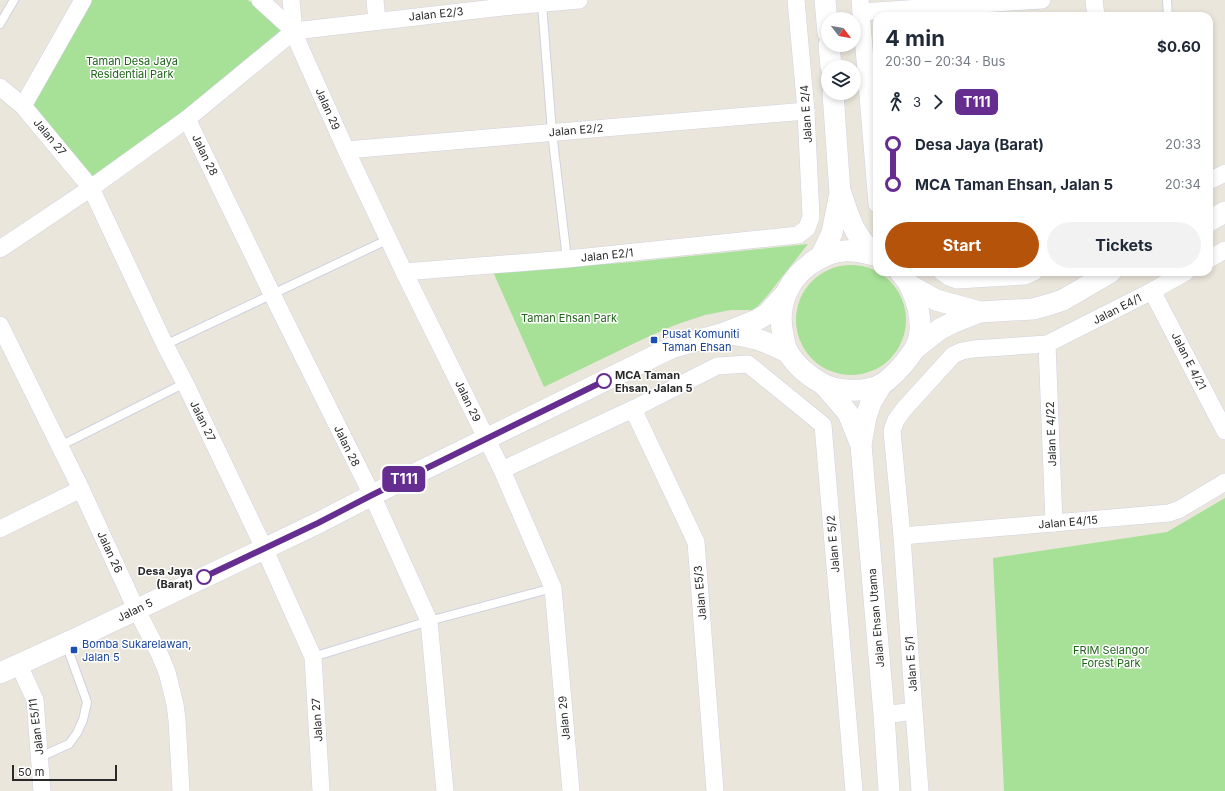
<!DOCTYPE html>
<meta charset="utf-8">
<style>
body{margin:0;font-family:Inter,sans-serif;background:#f2f2f3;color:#1f2937;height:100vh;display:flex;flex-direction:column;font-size:15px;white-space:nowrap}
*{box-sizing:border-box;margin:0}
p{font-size:13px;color:#747a83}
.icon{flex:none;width:22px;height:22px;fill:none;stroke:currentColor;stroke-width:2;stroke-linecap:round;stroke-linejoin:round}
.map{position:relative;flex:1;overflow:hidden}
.drawer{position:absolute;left:873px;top:12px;width:340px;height:264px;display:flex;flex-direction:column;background:#fff;border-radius:12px;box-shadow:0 2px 6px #0003}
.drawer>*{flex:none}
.badge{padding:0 8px;border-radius:6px;font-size:14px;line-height:26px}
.needle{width:26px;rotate:121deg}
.controls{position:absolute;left:821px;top:12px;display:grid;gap:8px}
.controls a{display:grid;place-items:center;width:40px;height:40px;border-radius:50%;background:#fff;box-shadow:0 2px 6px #0003;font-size:20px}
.scale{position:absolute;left:12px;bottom:10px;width:105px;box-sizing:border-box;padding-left:4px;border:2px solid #292929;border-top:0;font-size:11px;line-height:14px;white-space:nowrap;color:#292929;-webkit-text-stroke:3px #fff;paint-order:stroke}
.map>.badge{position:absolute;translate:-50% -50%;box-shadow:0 0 0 2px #fff}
.legs{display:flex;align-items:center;gap:6px;height:44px;padding:0 12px;font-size:13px}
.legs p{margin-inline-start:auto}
.headline{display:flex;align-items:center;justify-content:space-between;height:68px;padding:0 12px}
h1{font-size:22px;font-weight:700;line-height:30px}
.cta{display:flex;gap:8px;margin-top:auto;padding:8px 12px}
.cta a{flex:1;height:46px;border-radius:24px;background:#b45309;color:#fff;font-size:16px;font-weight:700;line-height:46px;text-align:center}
.cta a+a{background:#f2f2f3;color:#1f2937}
ul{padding:0 12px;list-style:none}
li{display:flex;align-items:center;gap:14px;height:40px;font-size:15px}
li i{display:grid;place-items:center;width:6px;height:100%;margin:0 5px;background:currentColor}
li i::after{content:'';width:10px;height:10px;margin:-5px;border:3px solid;border-radius:50%;background:#fff}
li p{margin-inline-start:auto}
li:first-child i{background:linear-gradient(#0000 50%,currentColor 0)}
li:last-child i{background:linear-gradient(currentColor 50%,#0000 0)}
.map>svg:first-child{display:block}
.green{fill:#a7e198}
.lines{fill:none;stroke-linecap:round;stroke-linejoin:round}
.service-casing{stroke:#d0d1e2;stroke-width:10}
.minor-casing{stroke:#d0d1e2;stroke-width:18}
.tertiary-casing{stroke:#d0d1e2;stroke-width:22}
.service{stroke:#fff;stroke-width:8}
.minor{stroke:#fff;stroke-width:17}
.tertiary{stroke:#fff;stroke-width:21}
.line-1-casing{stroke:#fff;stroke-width:9}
.line-1{stroke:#662d91;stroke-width:6}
.transit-dot{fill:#1a4fb4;stroke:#fff;stroke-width:1.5}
.stop-1-dot{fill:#fff;stroke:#662d91;stroke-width:2}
.labels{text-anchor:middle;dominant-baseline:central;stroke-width:3;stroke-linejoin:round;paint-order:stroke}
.street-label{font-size:11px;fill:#292929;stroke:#fff}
.park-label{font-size:11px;fill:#20641b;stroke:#fff}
.transit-label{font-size:11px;fill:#164399;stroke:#fff;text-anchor:start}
.stop-label{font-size:11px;font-weight:bold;fill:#292929;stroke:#fff;text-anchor:start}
</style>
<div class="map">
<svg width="1225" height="791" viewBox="0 0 1225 791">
<rect width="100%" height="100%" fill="#ebe6db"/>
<g class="green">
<polygon points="92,0 248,0 288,33 93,180 33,104"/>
<polygon points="808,244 767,296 758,306 752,310 731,310 705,315 675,325 639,341 544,387 493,272 633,262"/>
<circle cx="851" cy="320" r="55"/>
<polygon points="1225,498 1225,791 1004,791 993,558 1167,532"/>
</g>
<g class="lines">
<defs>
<g id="service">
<polyline points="1167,0 1168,16"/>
<polyline points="542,4 552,132 567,259"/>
<polyline points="0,24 14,0"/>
<polyline points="165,345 389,239"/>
<polyline points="60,446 185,383"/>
<polyline points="313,657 429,621 553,588"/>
<polyline points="40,757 69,744 77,733 83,720 87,702 66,644"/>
</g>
<g id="minor">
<polyline points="260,0 294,31"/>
<polyline points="291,0 294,31 299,45 346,150 404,272 502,470 553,588 571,791"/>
<polyline points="375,0 377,21"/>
<polyline points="860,0 877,204"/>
<polyline points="1094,0 1096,16"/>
<polyline points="861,12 1042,0"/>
<polyline points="294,31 512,6 579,0"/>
<polyline points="0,87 23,106 91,188 165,345 185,383 264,548 313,657 321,791"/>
<polyline points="23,106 83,0"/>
<polyline points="187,119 272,294 372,495 429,621 445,791"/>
<polyline points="346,150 806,111"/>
<polyline points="1209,181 1225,173"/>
<polyline points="0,249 91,188 187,119 294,31"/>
<polyline points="1209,259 1225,250"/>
<polyline points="404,272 567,259 798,235 807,228 811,217 806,111 796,0"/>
<polyline points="942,272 949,277 957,280 1025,276 1034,272"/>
<polyline points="1152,291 1225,431"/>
<polyline points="0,325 81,489 136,609 159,653 167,672 175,704 177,720 181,791"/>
<polyline points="1047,344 1054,523"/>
<polyline points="633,409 696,542 715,791"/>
<polyline points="502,470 633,409 717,366 748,364 823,425 854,791"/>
<polyline points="0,529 81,489"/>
<polyline points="902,536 1169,513 1180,509 1225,482"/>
<polyline points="19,665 35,700 42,791"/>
<polyline points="884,715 914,711"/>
<polyline points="920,791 914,711 902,536 892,431 896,420 904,409 953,355 962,351 973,349 1047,344 1152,291 1186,272"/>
</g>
<g id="tertiary">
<polyline points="825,0 828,33"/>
<polyline points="829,45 831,67"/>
<path d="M841,193C850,220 854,237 877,256"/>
<polyline points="1209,221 1225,212"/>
<path d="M877,256C866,253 856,250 844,251C836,251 826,255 819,259C790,274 776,303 783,335C784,340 785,347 788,352C795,365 809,376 821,383C836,392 867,393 882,384C893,377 909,359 915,348C927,327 916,289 900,272"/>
<polyline points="812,262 821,256 832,233 840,193 833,93"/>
<polyline points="911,286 936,300 980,312 1033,309 1048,305 1063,300 1111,272"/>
<path d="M727,334C753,336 764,341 787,352"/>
<polyline points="916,348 940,329 952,323 980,312"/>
<polyline points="823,384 848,413 861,445 884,715 889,791"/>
<polyline points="861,444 866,417 871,402 882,384"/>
<polyline points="0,673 77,638 318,523 372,495 671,348 724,333 757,320 767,314 786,293"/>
</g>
</defs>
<use href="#service" class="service-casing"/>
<use href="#minor" class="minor-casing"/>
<use href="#tertiary" class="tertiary-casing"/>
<use href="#service" class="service"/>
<use href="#minor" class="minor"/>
<use href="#tertiary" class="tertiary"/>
</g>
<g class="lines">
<defs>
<polyline id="line-1" points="204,577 318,523 372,495 604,381"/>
</defs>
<use href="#line-1" class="line-1-casing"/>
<use href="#line-1" class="line-1"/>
</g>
<g class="transit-dot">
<rect x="650" y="336" width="8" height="8" rx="2"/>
<rect x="70" y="646" width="8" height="8" rx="2"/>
</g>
<g class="stop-1-dot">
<circle cx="604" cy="381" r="7"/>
<circle cx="204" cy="577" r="7"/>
</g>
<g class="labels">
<g class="street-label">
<text transform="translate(436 14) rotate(-6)">Jalan E2/3</text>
<text transform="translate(328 109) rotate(66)">Jalan 29</text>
<text transform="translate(806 114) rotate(-94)">Jalan E 2/4</text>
<text transform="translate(576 130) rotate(-5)">Jalan E2/2</text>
<text transform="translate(50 137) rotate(50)">Jalan 27</text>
<text transform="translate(205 155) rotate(64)">Jalan 28</text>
<text transform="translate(607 255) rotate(-6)">Jalan E2/1</text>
<text transform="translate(1117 309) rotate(-27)">Jalan E4/1</text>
<text transform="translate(1189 361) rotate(63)">Jalan E 4/21</text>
<text transform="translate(468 401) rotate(64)">Jalan 29</text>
<text transform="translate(203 421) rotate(64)">Jalan 27</text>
<text transform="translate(1051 434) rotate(-92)">Jalan E 4/22</text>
<text transform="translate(347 446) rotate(64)">Jalan 28</text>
<text transform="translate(1068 522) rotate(-5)">Jalan E4/15</text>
<text transform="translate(833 544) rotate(-95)">Jalan E 5/2</text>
<text transform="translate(110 552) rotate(65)">Jalan 26</text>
<text transform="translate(700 593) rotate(-95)">Jalan E5/3</text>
<text transform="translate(135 610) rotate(-26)">Jalan 5</text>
<text transform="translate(876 618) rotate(-95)">Jalan Ehsan Utama</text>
<text transform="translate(911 664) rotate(-94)">Jalan E 5/1</text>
<text transform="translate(564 718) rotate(-95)">Jalan 29</text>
<text transform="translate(317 720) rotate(-94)">Jalan 27</text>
<text transform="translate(36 727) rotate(-97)">Jalan E5/11</text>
</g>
<g class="park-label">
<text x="132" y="61">Taman Desa Jaya<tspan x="132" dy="13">Residential Park</tspan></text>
<text x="569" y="318">Taman Ehsan Park</text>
<text x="1111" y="650">FRIM Selangor<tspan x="1111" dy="13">Forest Park</tspan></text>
</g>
<g class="transit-label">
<text x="662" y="334">Pusat Komuniti<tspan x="662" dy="13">Taman Ehsan</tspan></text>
<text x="82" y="644">Bomba Sukarelawan,<tspan x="82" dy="13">Jalan 5</tspan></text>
</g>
<g class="stop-label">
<text x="615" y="375">MCA Taman<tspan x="615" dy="13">Ehsan, Jalan 5</tspan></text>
<text x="193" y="571" text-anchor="end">Desa Jaya<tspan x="193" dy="13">(Barat)</tspan></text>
</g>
</g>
</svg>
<div class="controls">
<a><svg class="needle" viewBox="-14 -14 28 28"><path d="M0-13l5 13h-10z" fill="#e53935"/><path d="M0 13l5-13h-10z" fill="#747a83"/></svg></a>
<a><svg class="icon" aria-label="layers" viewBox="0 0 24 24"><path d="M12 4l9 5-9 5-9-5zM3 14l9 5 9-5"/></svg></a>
</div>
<div class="scale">50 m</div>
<b class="badge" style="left:404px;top:479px;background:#662d91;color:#fff">T111</b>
<section class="drawer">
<div class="headline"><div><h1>4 min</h1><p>20:30 – 20:34 · Bus</p></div><b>$0.60</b></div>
<div class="legs"><svg class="icon" aria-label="walk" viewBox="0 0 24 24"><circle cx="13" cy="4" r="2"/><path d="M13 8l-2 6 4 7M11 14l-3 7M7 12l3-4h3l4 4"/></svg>3<svg class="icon" aria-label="forward" viewBox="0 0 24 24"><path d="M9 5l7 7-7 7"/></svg><b class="badge" style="background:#662d91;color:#fff">T111</b></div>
<ul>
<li><i style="color:#662d91"></i><b>Desa Jaya (Barat)</b><p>20:33</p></li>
<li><i style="color:#662d91"></i><b>MCA Taman Ehsan, Jalan 5</b><p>20:34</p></li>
</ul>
<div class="cta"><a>Start</a><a>Tickets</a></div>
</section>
</div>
